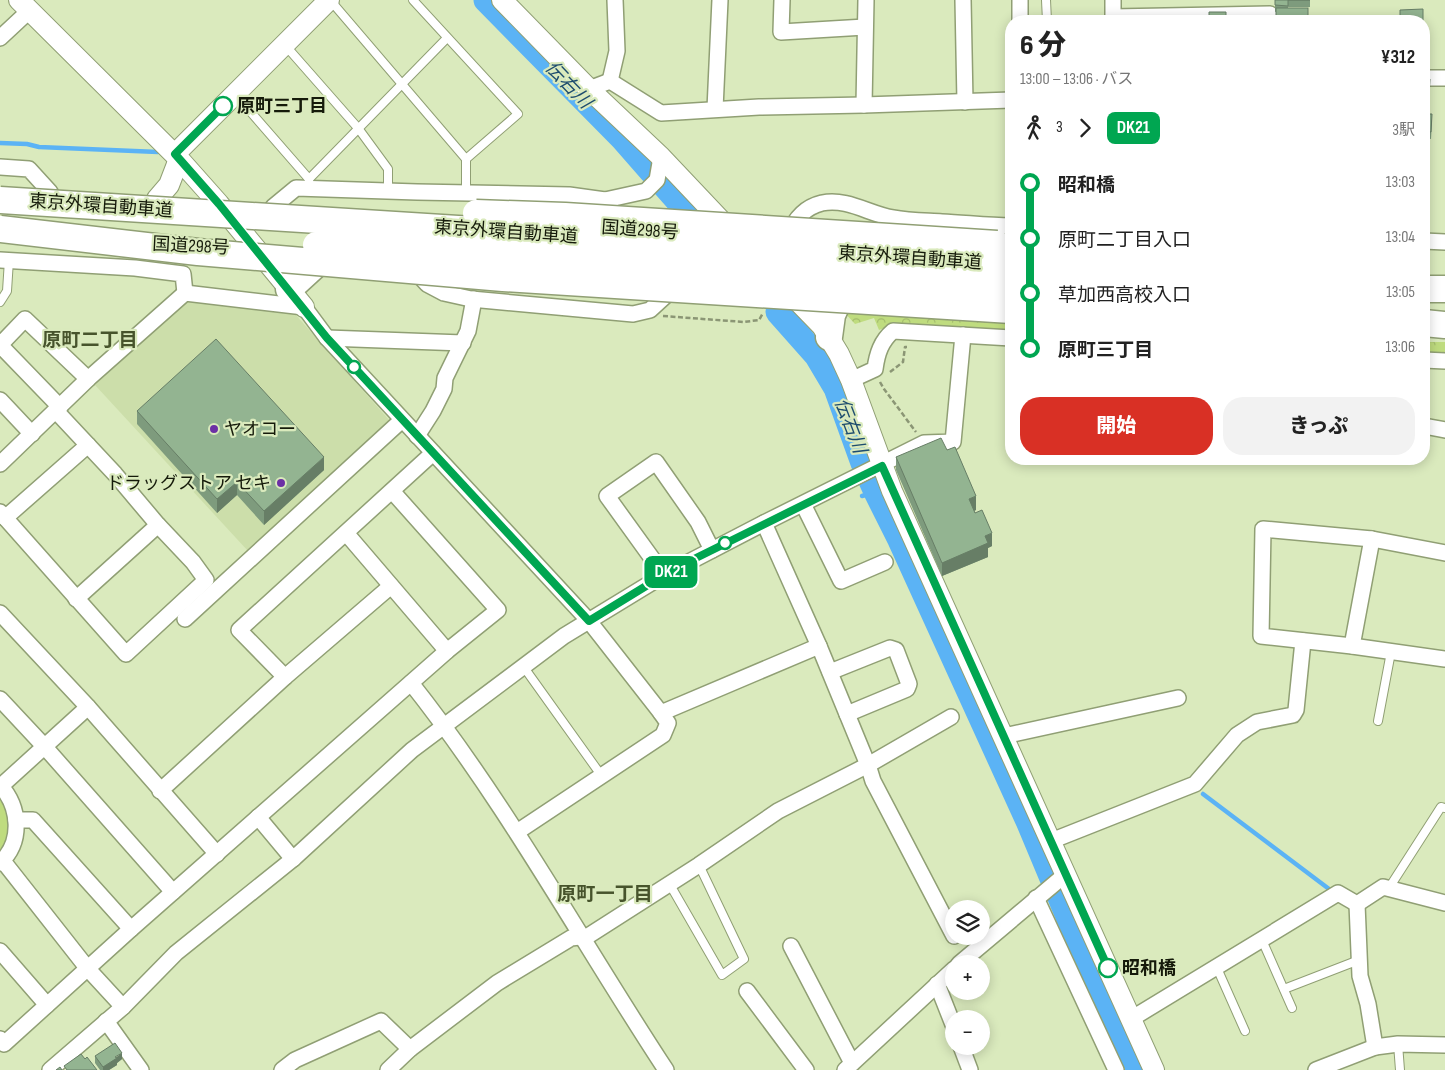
<!DOCTYPE html>
<html lang="ja">
<meta charset="utf-8">
<style>
body{margin:0;font-family:"Sofia Sans Condensed","Noto Sans JP",sans-serif;background:#f2f2f2;color:#222;height:100vh;display:flex;flex-direction:column;font-size:19px;white-space:nowrap}
*{box-sizing:border-box;margin:0}
p{font-size:16px;color:#767676}
.icon{flex:none;width:28px;height:28px;fill:none;stroke:currentColor;stroke-width:2;stroke-linecap:round;stroke-linejoin:round}
.map{position:relative;flex:1;overflow:hidden}
.drawer{position:absolute;left:1005px;top:15px;width:425px;height:450px;display:flex;flex-direction:column;background:#fff;border-radius:20px;box-shadow:0 2px 12px #0003}
.drawer>*{flex:none}
.badge{padding:0 10px;border-radius:8px;font-size:18px;line-height:32px}
.tools{position:absolute;left:945px;top:900px;display:grid;gap:10px}
.tools a{display:grid;place-items:center;width:45px;height:45px;border-radius:50%;background:#fff;box-shadow:0 2px 12px #0003;font-size:25px}
.map>.badge{position:absolute;translate:-50% -50%;box-shadow:0 0 0 2px #fff}
.legs{display:flex;align-items:center;gap:8px;height:55px;padding:0 15px;font-size:16px}
.legs p{margin-inline-start:auto}
.headline{display:flex;align-items:center;justify-content:space-between;height:85px;padding:0 15px}
h1{font-size:28px;font-weight:800;line-height:38px}
.action{display:flex;gap:10px;margin-top:auto;padding:10px 15px}
.action a{flex:1;height:58px;border-radius:20px;background:#d93025;color:#fff;font-size:20px;font-weight:800;line-height:58px;text-align:center}
.action a+a{background:#f2f2f2;color:#222}
ul{padding:0 15px;list-style:none}
li{display:flex;align-items:center;gap:18px;height:55px;font-size:19px}
li i{display:grid;place-items:center;width:8px;height:100%;margin:0 6px;background:currentColor}
li i::after{content:'';width:12px;height:12px;margin:-6px;border:4px solid;border-radius:50%;background:#fff}
li p{margin-inline-start:auto}
li:first-child i{background:linear-gradient(#0000 50%,currentColor 0)}
li:last-child i{background:linear-gradient(currentColor 50%,#0000 0)}
.map>svg:first-child{display:block}
.built{fill:#ccdeaa}
.grass{fill:#bfdc7f}
.forest{fill:url(#forest-crowns)}
.lines{fill:none;stroke-linecap:round;stroke-linejoin:round}
.stream{stroke:#5bb3f5;stroke-width:4.5}
.river{stroke:#5bb3f5;stroke-width:25}
.lane-casing{stroke:#909f74;stroke-width:10}
.street-casing{stroke:#909f74;stroke-width:18}
.secondary-casing{stroke:#909f74;stroke-width:22}
.highway-casing{stroke:#909f74;stroke-width:29}
.path{stroke:#8b9675;stroke-width:2.5;stroke-dasharray:5 2.5;stroke-linecap:butt}
.lane{stroke:#fff;stroke-width:8}
.street{stroke:#fff;stroke-width:15}
.secondary{stroke:#fff;stroke-width:20}
.highway{stroke:#fff;stroke-width:26}
.highway-bridge-casing{stroke:#909f74;stroke-width:29;stroke-linecap:butt}
.highway-bridge{stroke:#fff;stroke-width:26}
.wall{fill:#7e9b7d}
.shaded-wall{fill:#677e66}
.building{fill:#93b491;stroke:#677e66}
.line-1-casing{stroke:#fff;stroke-width:11}
.line-1{stroke:#00a651;stroke-width:8}
.stop-1-dot{fill:#fff;stroke:#00a651;stroke-width:2.5}
.poi-dot{fill:#6c30a5;stroke:#daeabd;stroke-width:2}
.labels{text-anchor:middle;dominant-baseline:central;stroke-width:4.5;stroke-linejoin:round;paint-order:stroke}
.stop-label{font-size:18px;font-weight:bold;fill:#151a0a;stroke:#daeabd;text-anchor:start}
.street-label{font-size:18px;fill:#151a0a;stroke:#daeabd}
.poi-label{font-size:18px;fill:#151a0a;stroke:#daeabd;text-anchor:start}
.water-label{font-size:19px;font-style:italic;fill:#1e4d6e;stroke:#daeabd}
.neighbourhood-label{font-size:19px;font-weight:bold;fill:#47542c;stroke:#daeabd}
</style>
<div class="map">
<svg width="1445" height="1070" viewBox="0 0 1445 1070">
<defs>
<pattern id="forest-crowns" width="20" height="18" patternUnits="userSpaceOnUse" patternTransform="scale(1.25)"><rect width="20" height="18" fill="#bfdc7f"/><path d="M2 6a3 3 0 1 1 6 0M12 15a3 3 0 1 1 6 0" fill="none" stroke="#a3bc6c"/></pattern>
</defs>
<rect width="100%" height="100%" fill="#daeabd"/>
<polygon class="built" points="188,300 295,314 390,421 389,424 248,551 95,385 182,302"/>
<path class="grass" d="M0,795C11,814 12,833 0,852Z"/>
<g class="forest">
<polygon points="844,312 1011,319 1011,331 894,324 879,330 874,318 855,324"/>
<polygon points="1424,342 1445,342 1445,356 1424,355"/>
</g>
<g class="lines">
<g class="stream">
<polyline points="0,143 27,144 39,147 158,152"/>
<polyline points="862,496 876,492"/>
<polyline points="1203,794 1333,892"/>
</g>
<g class="river">
<polyline points="486,0 623,139 651,171"/>
<polyline points="663,184 701,227"/>
<polyline points="778,312 817,356 836,388 863,463 876,492 900,540 1028,821 1069,919 1139,1070"/>
</g>
<defs>
<g id="lane">
<polyline points="330,0 466,159 466,193"/>
<polyline points="413,0 518,114 466,159"/>
<polyline points="1046,0 1047,21"/>
<polyline points="285,45 358,128 388,169 388,191"/>
<polyline points="235,94 309,179 309,182"/>
<polyline points="309,179 447,38"/>
<polyline points="0,302 7,291 9,260"/>
<polyline points="523,666 601,775"/>
<polyline points="1378,721 1391,652"/>
<polyline points="669,883 722,975 744,959 699,865"/>
<polyline points="1389,888 1441,807 1445,808"/>
<polyline points="1262,940 1292,1008"/>
<polyline points="1217,968 1245,1031"/>
<polyline points="1284,989 1359,960"/>
<polyline points="1398,1044 1400,1070"/>
</g>
<g id="street">
<polyline points="782,0 781,32 865,27"/>
<polyline points="963,0 965,102"/>
<polyline points="1020,0 1020,21"/>
<polyline points="1113,0 1113,21"/>
<polyline points="1113,17 1270,14"/>
<polyline points="0,38 29,11"/>
<polyline points="1424,78 1445,78"/>
<polyline points="610,81 617,51 615,0"/>
<polyline points="589,89 610,81 661,113 759,107 864,105 1011,100"/>
<polyline points="864,105 866,0"/>
<polyline points="715,109 720,0"/>
<polyline points="0,167 29,169 50,192"/>
<polyline points="605,200 646,191 657,180 661,157"/>
<polyline points="273,207 296,188 417,192 569,195 605,200 621,221"/>
<path d="M788,236C794,220 805,207 822,203C848,198 869,214 893,218C909,221 926,221 942,222C965,223 988,226 1011,226"/>
<polyline points="1424,241 1445,242"/>
<polyline points="0,260 135,268 183,274 185,293"/>
<polyline points="415,271 427,284 444,293 471,299 633,314 650,310 674,288"/>
<polyline points="327,338 463,343"/>
<polyline points="0,345 25,319 88,379"/>
<polyline points="0,345 60,407"/>
<polyline points="1424,360 1445,361"/>
<path d="M851,380L875,369C877,354 881,341 893,331L1011,338"/>
<polyline points="0,400 32,434"/>
<polyline points="1424,426 1445,430"/>
<polyline points="417,436 433,411 444,389 445,378 468,331 474,299"/>
<polyline points="0,464 88,379 185,293 304,307 327,338 589,621 661,713 819,646"/>
<polyline points="803,504 841,581 885,562"/>
<polyline points="0,512 126,654 206,580 193,562 158,525 115,474 56,411"/>
<polyline points="5,518 88,445"/>
<polyline points="764,523 819,646 868,765 873,781 954,936"/>
<polyline points="346,533 447,651"/>
<polyline points="1445,553 1372,539 1263,529 1261,636 1352,646 1445,659"/>
<polyline points="664,575 607,496 656,462 698,522 712,550"/>
<polyline points="76,599 158,525"/>
<polyline points="0,613 88,707 217,854"/>
<polyline points="185,619 402,420"/>
<polyline points="1352,646 1372,539"/>
<polyline points="830,672 890,648 896,650 909,684 907,689 847,714"/>
<polyline points="285,677 239,630 433,453"/>
<path d="M411,683C507,804 581,941 666,1070"/>
<polyline points="0,699 44,746 173,892"/>
<polyline points="1004,736 1178,698"/>
<path d="M0,785C20,807 23,842 0,863"/>
<polyline points="1,786 88,707"/>
<polyline points="160,791 285,677 391,586"/>
<polyline points="258,817 293,859"/>
<polyline points="16,820 33,820 131,929"/>
<polyline points="517,832 663,735 668,723 661,713"/>
<polyline points="1051,841 1195,784 1237,735 1257,722 1293,715 1296,710 1303,641"/>
<polyline points="3,861 88,969 123,1007"/>
<polyline points="1036,898 1116,1070"/>
<polyline points="1357,904 1360,976 1368,1004 1375,1047"/>
<polyline points="791,946 852,1063"/>
<polyline points="0,951 47,1005"/>
<polyline points="959,964 1066,874"/>
<polyline points="937,984 954,1027"/>
<polyline points="747,991 806,1070"/>
<polyline points="1131,1019 1338,893 1357,904 1383,887 1445,903"/>
<polyline points="106,1021 141,1070"/>
<polyline points="0,1039 4,1044 131,929 447,651 498,610 392,491"/>
<polyline points="961,1046 970,1070"/>
<polyline points="50,1070 123,1007 176,953 293,859 412,750 564,636 664,575 764,523 924,443 953,442 963,335"/>
<polyline points="282,1070 295,1060 381,1021 410,1049"/>
<polyline points="388,1070 410,1049 497,983 571,938 588,936 699,865 778,811 868,765 951,717"/>
<polyline points="845,1070 954,969"/>
<polyline points="1316,1070 1375,1047 1398,1044 1445,1045"/>
</g>
<g id="secondary">
<polyline points="19,0 179,159 219,204 304,307"/>
<polyline points="502,0 589,89 661,157 731,231"/>
<polyline points="175,154 329,0"/>
<polyline points="157,199 169,185 179,159"/>
<polyline points="789,292 822,326 839,354 851,380 892,491 1154,1070"/>
</g>
<g id="highway">
<polyline points="289,289 313,267 321,255"/>
<polyline points="1424,289 1445,289"/>
<polyline points="1424,323 1445,325"/>
<polyline points="829,337 832,315 844,288"/>
</g>
</defs>
<use href="#lane" class="lane-casing"/>
<use href="#street" class="street-casing"/>
<use href="#secondary" class="secondary-casing"/>
<use href="#highway" class="highway-casing"/>
<g class="path">
<polyline points="663,316 744,322 759,320 763,313"/>
<polyline points="890,372 903,362 905,347 907,347"/>
<polyline points="880,382 884,389 916,432"/>
</g>
<use href="#lane" class="lane"/>
<use href="#street" class="street"/>
<use href="#secondary" class="secondary"/>
<use href="#highway" class="highway"/>
<defs>
<g id="highway-bridge">
<polyline points="0,200 1011,264"/>
<polyline points="476,213 565,216 997,244"/>
<polyline points="0,229 198,252 503,278 1011,310"/>
<polyline points="316,245 1011,288"/>
</g>
</defs>
<use href="#highway-bridge" class="highway-bridge-casing"/>
<use href="#highway-bridge" class="highway-bridge"/>
</g>
<g class="wall">
<polygon points="1275,0 1310,0 1310,7 1288,7 1288,8 1275,12"/>
<polygon points="1424,79 1428,114 1432,121 1431,139 1424,138"/>
<polygon points="137,411 324,470 264,525 237,495 217,513 137,424"/>
<polygon points="947,450 976,510 974,511 992,546 988,548 988,557 942,576 896,470 896,457"/>
<polygon points="95,1056 122,1059 117,1063 117,1065 109,1070 100,1070 95,1063"/>
</g>
<g class="shaded-wall">
<polygon points="324,457 324,470 264,525 264,511"/>
<polygon points="237,482 237,495 217,513 217,499"/>
<polygon points="976,496 976,510 969,513 969,499"/>
<polygon points="992,533 992,546 988,548 988,557 942,576 942,563 985,536"/>
<polygon points="122,1053 122,1059 117,1063 117,1065 109,1070 103,1070 103,1067"/>
</g>
<g class="building">
<polygon points="1275,0 1310,0 1288,0 1288,6 1275,5"/>
<rect x="1276" y="8" width="32" height="13"/>
<polygon points="1423,9 1423,21 1400,21 1400,10"/>
<polygon points="1209,12 1226,12 1226,21 1231,21 1209,21"/>
<polygon points="1424,79 1430,79 1428,114 1432,114 1431,132 1424,131"/>
<polygon points="216,339 324,457 264,511 237,482 217,499 137,411"/>
<polygon points="941,438 947,450 955,447 976,496 969,499 975,513 982,510 992,533 985,536 988,543 942,563 896,457"/>
<polygon points="115,1043 122,1053 115,1057 117,1058 103,1067 95,1056"/>
<polygon points="81,1054 85,1059 87,1057 97,1070 67,1070 64,1066"/>
<polygon points="60,1067 62,1070 56,1070"/>
</g>
<g class="lines">
<defs>
<polyline id="line-1" points="223,106 175,154 219,204 327,338 589,621 664,575 696,558 882,466 1108,968"/>
</defs>
<use href="#line-1" class="line-1-casing"/>
<use href="#line-1" class="line-1"/>
</g>
<g class="stop-1-dot">
<circle cx="223" cy="106" r="9"/>
<circle cx="354" cy="367" r="6"/>
<circle cx="725" cy="543" r="6"/>
<circle cx="1108" cy="968" r="9"/>
</g>
<g class="poi-dot">
<circle cx="214" cy="429" r="5"/>
<circle cx="281" cy="483" r="5"/>
</g>
<g class="labels">
<g class="stop-label">
<text x="237" y="106">原町三丁目</text>
<text x="1122" y="968">昭和橋</text>
</g>
<g class="street-label">
<text transform="translate(101 206) rotate(4)">東京外環自動車道</text>
<text transform="translate(640 230) rotate(4)">国道298号</text>
<text transform="translate(506 232) rotate(4)">東京外環自動車道</text>
<text transform="translate(191 246) rotate(3)">国道298号</text>
<text transform="translate(910 258) rotate(4)">東京外環自動車道</text>
</g>
<g class="poi-label">
<text x="224" y="429">ヤオコー</text>
<text x="271" y="483" text-anchor="end">ドラッグストア セキ</text>
</g>
<g class="water-label">
<text transform="translate(568 85) rotate(46)">伝右川</text>
<text transform="translate(850 426) rotate(69)">伝右川</text>
</g>
<g class="neighbourhood-label">
<text x="90" y="340">原町二丁目</text>
<text x="605" y="894">原町一丁目</text>
</g>
</g>
</svg>
<div class="tools">
<a><svg class="icon" aria-label="layers" viewBox="0 0 24 24"><path d="M12 4l9 5-9 5-9-5zM3 14l9 5 9-5"/></svg></a>
<a>+</a>
<a>−</a>
</div>
<b class="badge" style="left:671px;top:572px;background:#00a651;color:#fff">DK21</b>
<section class="drawer">
<div class="headline"><div><h1>6 分</h1><p>13:00 – 13:06 · バス</p></div><b>¥312</b></div>
<div class="legs"><svg class="icon" aria-label="walk" viewBox="0 0 24 24"><circle cx="13" cy="4" r="2"/><path d="M13 8l-2 6 4 7M11 14l-3 7M7 12l3-4h3l4 4"/></svg>3<svg class="icon" aria-label="forward" viewBox="0 0 24 24"><path d="M9 5l7 7-7 7"/></svg><b class="badge" style="background:#00a651;color:#fff">DK21</b><p>3駅</p></div>
<ul>
<li><i style="color:#00a651"></i><b>昭和橋</b><p>13:03</p></li>
<li><i style="color:#00a651"></i><span>原町二丁目入口</span><p>13:04</p></li>
<li><i style="color:#00a651"></i><span>草加西高校入口</span><p>13:05</p></li>
<li><i style="color:#00a651"></i><b>原町三丁目</b><p>13:06</p></li>
</ul>
<div class="action"><a>開始</a><a>きっぷ</a></div>
</section>
</div>
